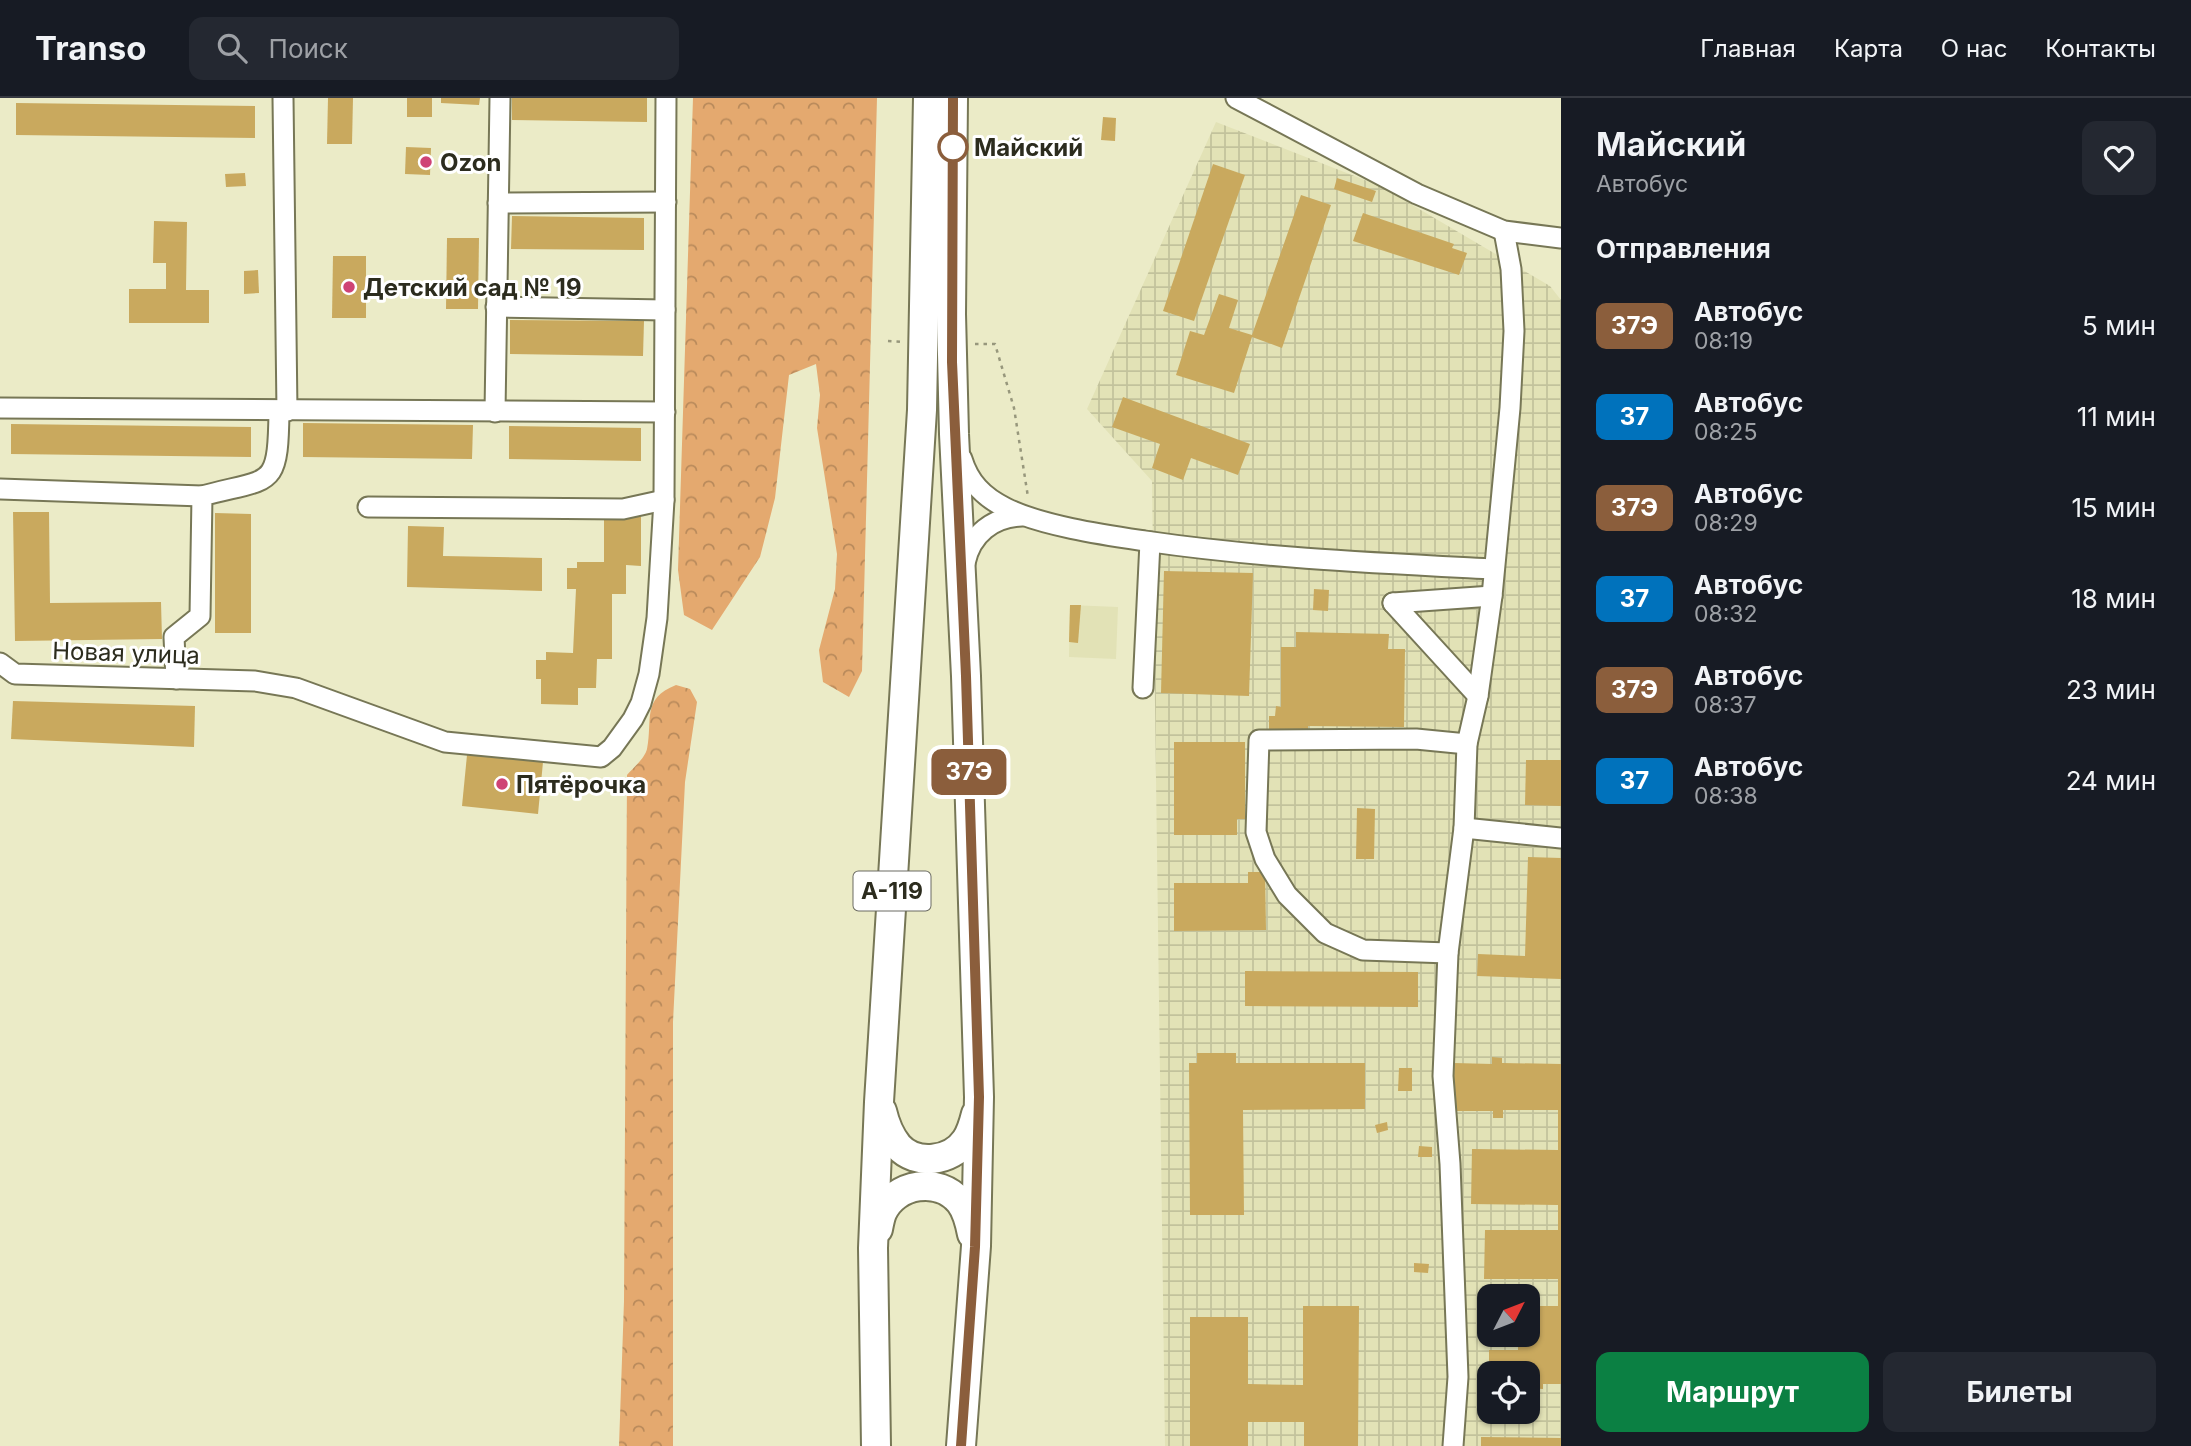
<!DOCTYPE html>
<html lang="ru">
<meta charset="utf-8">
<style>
body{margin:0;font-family:Inter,sans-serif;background:#242831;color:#f1f3f6;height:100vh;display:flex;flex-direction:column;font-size:26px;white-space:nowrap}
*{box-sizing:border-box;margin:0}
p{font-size:23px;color:#9ea1a6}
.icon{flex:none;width:38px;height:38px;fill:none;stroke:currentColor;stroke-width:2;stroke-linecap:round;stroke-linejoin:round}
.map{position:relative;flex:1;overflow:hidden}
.side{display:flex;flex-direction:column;background:#171b24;width:630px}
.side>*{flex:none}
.badge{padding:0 14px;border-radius:10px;font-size:24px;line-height:46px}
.needle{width:46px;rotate:48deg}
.tools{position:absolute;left:1477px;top:1186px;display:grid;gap:14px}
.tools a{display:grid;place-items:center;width:63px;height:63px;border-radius:14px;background:#171b24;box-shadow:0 2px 5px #0004;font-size:35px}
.map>.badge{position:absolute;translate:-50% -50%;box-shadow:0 0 0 4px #fff}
h2{padding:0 35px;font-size:26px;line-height:63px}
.round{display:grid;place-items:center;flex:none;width:74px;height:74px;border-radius:14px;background:#242831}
.head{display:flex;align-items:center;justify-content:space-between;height:119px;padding:0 35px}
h1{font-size:33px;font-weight:700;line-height:52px}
.cta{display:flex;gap:14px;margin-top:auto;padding:14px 35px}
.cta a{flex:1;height:80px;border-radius:14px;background:#0b8043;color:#fff;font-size:28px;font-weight:700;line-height:80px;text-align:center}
.cta a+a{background:#242831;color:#f1f3f6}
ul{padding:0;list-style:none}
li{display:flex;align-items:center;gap:21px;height:91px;padding:0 35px}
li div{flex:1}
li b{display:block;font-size:26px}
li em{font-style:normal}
li .badge{min-width:77px;font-weight:700;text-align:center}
header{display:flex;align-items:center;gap:42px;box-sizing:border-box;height:98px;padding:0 35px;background:#171b24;border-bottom:2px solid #363941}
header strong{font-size:33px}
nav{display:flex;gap:38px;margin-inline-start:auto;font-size:24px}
.search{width:490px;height:63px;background:#242831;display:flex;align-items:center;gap:18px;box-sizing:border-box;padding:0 24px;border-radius:14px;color:#9ea1a6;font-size:26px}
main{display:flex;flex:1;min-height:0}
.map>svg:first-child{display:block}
.built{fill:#e2e2b6}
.industrial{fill:url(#industrial-grid);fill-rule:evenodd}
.forest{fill:url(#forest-crowns)}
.building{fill:#c9a95e}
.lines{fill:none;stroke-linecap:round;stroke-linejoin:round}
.minor-casing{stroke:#777756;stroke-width:23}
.highway-casing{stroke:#777756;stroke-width:32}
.path{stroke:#97977c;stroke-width:2.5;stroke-dasharray:3.5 5;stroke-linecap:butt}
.minor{stroke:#fff;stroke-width:19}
.highway{stroke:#fff;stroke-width:28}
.line-casing{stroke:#fff;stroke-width:16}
.line{stroke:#8b5e3c;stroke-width:10}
.stop-dot{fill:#fff;stroke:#8b5e3c;stroke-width:3.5}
.poi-dot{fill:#cf4375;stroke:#fff;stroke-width:2.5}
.labels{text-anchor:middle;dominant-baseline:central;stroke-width:6;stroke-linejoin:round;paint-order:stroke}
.shield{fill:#fff;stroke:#6b6b62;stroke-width:2}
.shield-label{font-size:23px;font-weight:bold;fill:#2c2c1e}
.stop-label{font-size:24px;font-weight:bold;fill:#2c2c1e;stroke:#fff;text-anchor:start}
.poi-label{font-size:24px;font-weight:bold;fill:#2c2c1e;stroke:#fff;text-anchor:start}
.street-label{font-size:24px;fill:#2c2c1e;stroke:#fff}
</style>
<header>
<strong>Transo</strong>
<div class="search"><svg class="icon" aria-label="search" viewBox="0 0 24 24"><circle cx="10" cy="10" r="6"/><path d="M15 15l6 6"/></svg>Поиск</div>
<nav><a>Главная</a><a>Карта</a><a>О нас</a><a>Контакты</a></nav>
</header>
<main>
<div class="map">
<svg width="1561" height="1348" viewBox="0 0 1561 1348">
<defs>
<pattern id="industrial-grid" width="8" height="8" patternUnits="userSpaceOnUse" patternTransform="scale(1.75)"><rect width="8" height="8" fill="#e2e2b6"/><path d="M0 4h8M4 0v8" fill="none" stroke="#c2c29c"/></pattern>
<pattern id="forest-crowns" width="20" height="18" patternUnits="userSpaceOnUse" patternTransform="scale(1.75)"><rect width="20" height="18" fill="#e4a96f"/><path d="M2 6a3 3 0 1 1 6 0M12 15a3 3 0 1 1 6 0" fill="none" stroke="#b98a5b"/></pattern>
</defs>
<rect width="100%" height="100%" fill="#ebebc7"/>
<polygon class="built" points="1070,507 1118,509 1116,561 1069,559"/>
<path class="industrial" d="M1216,24L1380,88L1550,188L1561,202V1348H1165L1152,383L1087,311ZM1489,1199H1528V1237H1489ZM1489,1276H1528V1314H1489Z"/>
<g class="forest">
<polygon points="693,0 877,0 862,573 849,599 823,584 819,552 835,491 837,456 817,330 820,297 816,266 789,277 775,400 760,459 712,532 684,517 678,472"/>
<path d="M676,587L690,591L697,604L685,684L673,924V1348H619L624,1203L627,677C633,670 645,660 647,651C653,622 641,601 676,587Z"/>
</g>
<g class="building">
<polygon points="328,0 353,0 352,46 327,46"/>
<rect x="407" y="0" width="25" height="19"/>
<polygon points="441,0 480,0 479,7 441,5"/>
<polygon points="512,0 647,0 647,24 512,22"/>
<polygon points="16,5 255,8 255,40 16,37"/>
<polygon points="1103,19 1116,20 1115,43 1101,42"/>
<polygon points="406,49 431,50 430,77 405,76"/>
<polygon points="1213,66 1245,77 1194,223 1163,213"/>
<polygon points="245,75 246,88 226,89 225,76"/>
<polygon points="1337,80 1376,93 1372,104 1334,91"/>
<polygon points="1301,97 1331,107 1282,250 1252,239 1234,295 1176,277 1190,233 1204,237 1219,196 1238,202 1229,230 1252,237"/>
<polygon points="1363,115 1454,146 1452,150 1467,155 1459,177 1353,143"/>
<polygon points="512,118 644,120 644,152 511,151"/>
<polygon points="154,123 187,124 186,192 209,192 209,225 129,225 129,191 166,191 166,165 153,165"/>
<polygon points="447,140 479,140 478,211 446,211"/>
<polygon points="333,158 366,158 366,220 332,220"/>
<polygon points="258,172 259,195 244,196 244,173"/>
<polygon points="510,222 644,223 643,258 510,256"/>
<polygon points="1123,299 1250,346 1238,377 1191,360 1183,382 1152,370 1160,346 1112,329"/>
<polygon points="303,325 473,327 472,361 303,359"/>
<polygon points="11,326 251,329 251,359 11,356"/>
<polygon points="509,328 641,330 641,363 509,361"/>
<polygon points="13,414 49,414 50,505 161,504 162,541 15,543"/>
<polygon points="215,415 251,416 251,535 215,535"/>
<polygon points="604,419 641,419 641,468 626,467 626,496 612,496 612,561 597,561 596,590 578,590 578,607 541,606 541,581 536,581 536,562 546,562 546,554 573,555 576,491 567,491 567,470 577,470 577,464 604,464"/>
<polygon points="408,428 444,429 443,458 542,460 542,493 407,489"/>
<polygon points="1164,473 1253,475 1249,598 1161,595"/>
<polygon points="1314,491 1329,492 1328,513 1313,512"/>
<polygon points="1070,507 1081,507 1078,545 1069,544"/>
<polygon points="1296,534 1389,536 1388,551 1405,551 1404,629 1308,628 1308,638 1269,637 1269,618 1275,618 1276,608 1281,609 1281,549 1296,549"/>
<polygon points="13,603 195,608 194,649 11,641"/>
<polygon points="1174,644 1245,644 1245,721 1237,721 1237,737 1174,737"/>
<polygon points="467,657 543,664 538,716 462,708"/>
<polygon points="1526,662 1561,662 1561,708 1525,707"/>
<polygon points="1357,710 1375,711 1374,761 1356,761"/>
<polygon points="1528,759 1561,760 1561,881 1477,878 1478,856 1525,858"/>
<polygon points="1248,774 1265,774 1266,832 1174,833 1174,785 1248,785"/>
<polygon points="1245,873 1418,874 1418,909 1245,908"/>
<polygon points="1197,955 1236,955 1236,965 1365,965 1365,1011 1243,1012 1244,1117 1190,1117 1189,965 1197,965"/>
<polygon points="1492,959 1502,960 1502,965 1561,966 1561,1286 1543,1286 1543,1291 1528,1290 1528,1276 1489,1276 1489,1252 1518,1252 1518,1237 1528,1237 1528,1208 1558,1208 1558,1181 1484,1181 1485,1132 1558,1132 1558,1107 1471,1106 1472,1051 1558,1052 1558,1012 1503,1012 1503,1020 1493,1020 1493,1013 1454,1013 1454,965 1492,966"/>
<polygon points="1399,970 1412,970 1412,993 1398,993"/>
<polygon points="1387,1024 1388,1032 1377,1035 1375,1027"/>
<polygon points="1419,1048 1432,1049 1432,1059 1418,1059"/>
<polygon points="1414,1165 1429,1166 1428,1175 1414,1174"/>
<polygon points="1303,1208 1359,1208 1358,1348 1304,1348 1304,1324 1248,1324 1248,1348 1190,1348 1190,1219 1248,1219 1248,1286 1303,1287"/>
<polygon points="1481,1339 1561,1340 1561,1348 1481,1348"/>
</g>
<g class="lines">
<defs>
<g id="minor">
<polyline points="283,0 287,313"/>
<polyline points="1236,0 1417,96 1504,133 1561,140"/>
<polyline points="498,105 666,104"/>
<polyline points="496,209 665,212"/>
<polyline points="0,310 665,314"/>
<polyline points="495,314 500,0"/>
<path d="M962,361C969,384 983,399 1006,410C1042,428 1105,437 1145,443C1261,460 1377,465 1494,471"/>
<polyline points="0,391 202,398"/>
<polyline points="368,409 623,411 664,402"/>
<path d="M965,465C971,436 993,419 1022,418"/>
<polyline points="1393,505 1478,598"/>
<polyline points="1393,505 1492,498"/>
<polyline points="0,565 15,576 255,583 296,590 445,644 601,659 612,650 633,621 641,605 649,576 657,520 664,402 666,0"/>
<path d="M176,581L174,539L200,518L202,398C272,379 278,393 279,313"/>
<polyline points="1143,590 1150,444"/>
<polyline points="1464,730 1561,740"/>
<polyline points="1448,855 1363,852 1325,835 1287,797 1265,761 1256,734 1259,642 1416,641 1467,646"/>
<polyline points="1453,1348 1458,1279 1450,1066 1443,978 1448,855 1464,730 1467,646 1478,598 1492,498 1510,310 1514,233 1511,171 1504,133"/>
</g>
<g id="highway">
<polyline points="953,0 951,216 954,336 966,578 979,999 976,1148 961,1348"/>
<path d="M882,1013C885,1026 889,1037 898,1048C916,1068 951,1064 966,1042C971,1035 974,1024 976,1016"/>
<path d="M878,1131C879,1126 880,1120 882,1115C895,1085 939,1078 960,1104C967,1113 970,1126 972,1136"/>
<polyline points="876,1348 873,1150 879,1004 922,312 928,0"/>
</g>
</defs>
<use href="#minor" class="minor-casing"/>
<use href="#highway" class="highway-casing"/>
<g class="path">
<polyline points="888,243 903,244"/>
<polyline points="975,246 995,246 1014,310 1028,399"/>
</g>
<use href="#minor" class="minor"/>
<use href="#highway" class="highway"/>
</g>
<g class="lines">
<defs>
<polyline id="line" points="953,0 952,264 966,578 979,999 975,1149 961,1348"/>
</defs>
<use href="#line" class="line-casing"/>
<use href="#line" class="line"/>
</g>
<circle class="stop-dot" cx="953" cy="49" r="14"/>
<g class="poi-dot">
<circle cx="426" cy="64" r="7"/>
<circle cx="349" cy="189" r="7"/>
<circle cx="502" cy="686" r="7"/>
</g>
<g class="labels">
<rect class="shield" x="853.5" y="773.5" width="77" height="39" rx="5"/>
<g class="shield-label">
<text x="892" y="793">А-119</text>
</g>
<g class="stop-label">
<text x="974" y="49">Майский</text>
</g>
<g class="poi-label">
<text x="440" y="64">Ozon</text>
<text x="363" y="189">Детский сад № 19</text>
<text x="516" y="686">Пятёрочка</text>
</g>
<g class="street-label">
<text transform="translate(126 555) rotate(2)">Новая улица</text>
</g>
</g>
</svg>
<div class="tools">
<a><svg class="needle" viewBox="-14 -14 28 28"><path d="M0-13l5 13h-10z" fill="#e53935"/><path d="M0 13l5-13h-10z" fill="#9ea1a6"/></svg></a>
<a><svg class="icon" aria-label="locate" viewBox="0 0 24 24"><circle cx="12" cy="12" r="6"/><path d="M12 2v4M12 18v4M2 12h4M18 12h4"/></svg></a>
</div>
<b class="badge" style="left:969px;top:674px;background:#8b5e3c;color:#fff">37Э</b>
</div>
<section class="side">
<div class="head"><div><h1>Майский</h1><p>Автобус</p></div><a class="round"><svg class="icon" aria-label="heart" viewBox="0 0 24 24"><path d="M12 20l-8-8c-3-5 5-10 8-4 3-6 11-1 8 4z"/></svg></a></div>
<h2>Отправления</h2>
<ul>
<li><span class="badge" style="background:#8b5e3c;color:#fff">37Э</span><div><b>Автобус</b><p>08:19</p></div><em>5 мин</em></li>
<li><span class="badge" style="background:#0072bc;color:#fff">37</span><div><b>Автобус</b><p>08:25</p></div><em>11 мин</em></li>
<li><span class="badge" style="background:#8b5e3c;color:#fff">37Э</span><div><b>Автобус</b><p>08:29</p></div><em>15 мин</em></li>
<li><span class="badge" style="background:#0072bc;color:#fff">37</span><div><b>Автобус</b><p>08:32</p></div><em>18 мин</em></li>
<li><span class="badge" style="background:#8b5e3c;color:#fff">37Э</span><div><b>Автобус</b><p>08:37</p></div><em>23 мин</em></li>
<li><span class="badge" style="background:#0072bc;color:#fff">37</span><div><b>Автобус</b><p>08:38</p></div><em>24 мин</em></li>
</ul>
<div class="cta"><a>Маршрут</a><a>Билеты</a></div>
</section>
</main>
